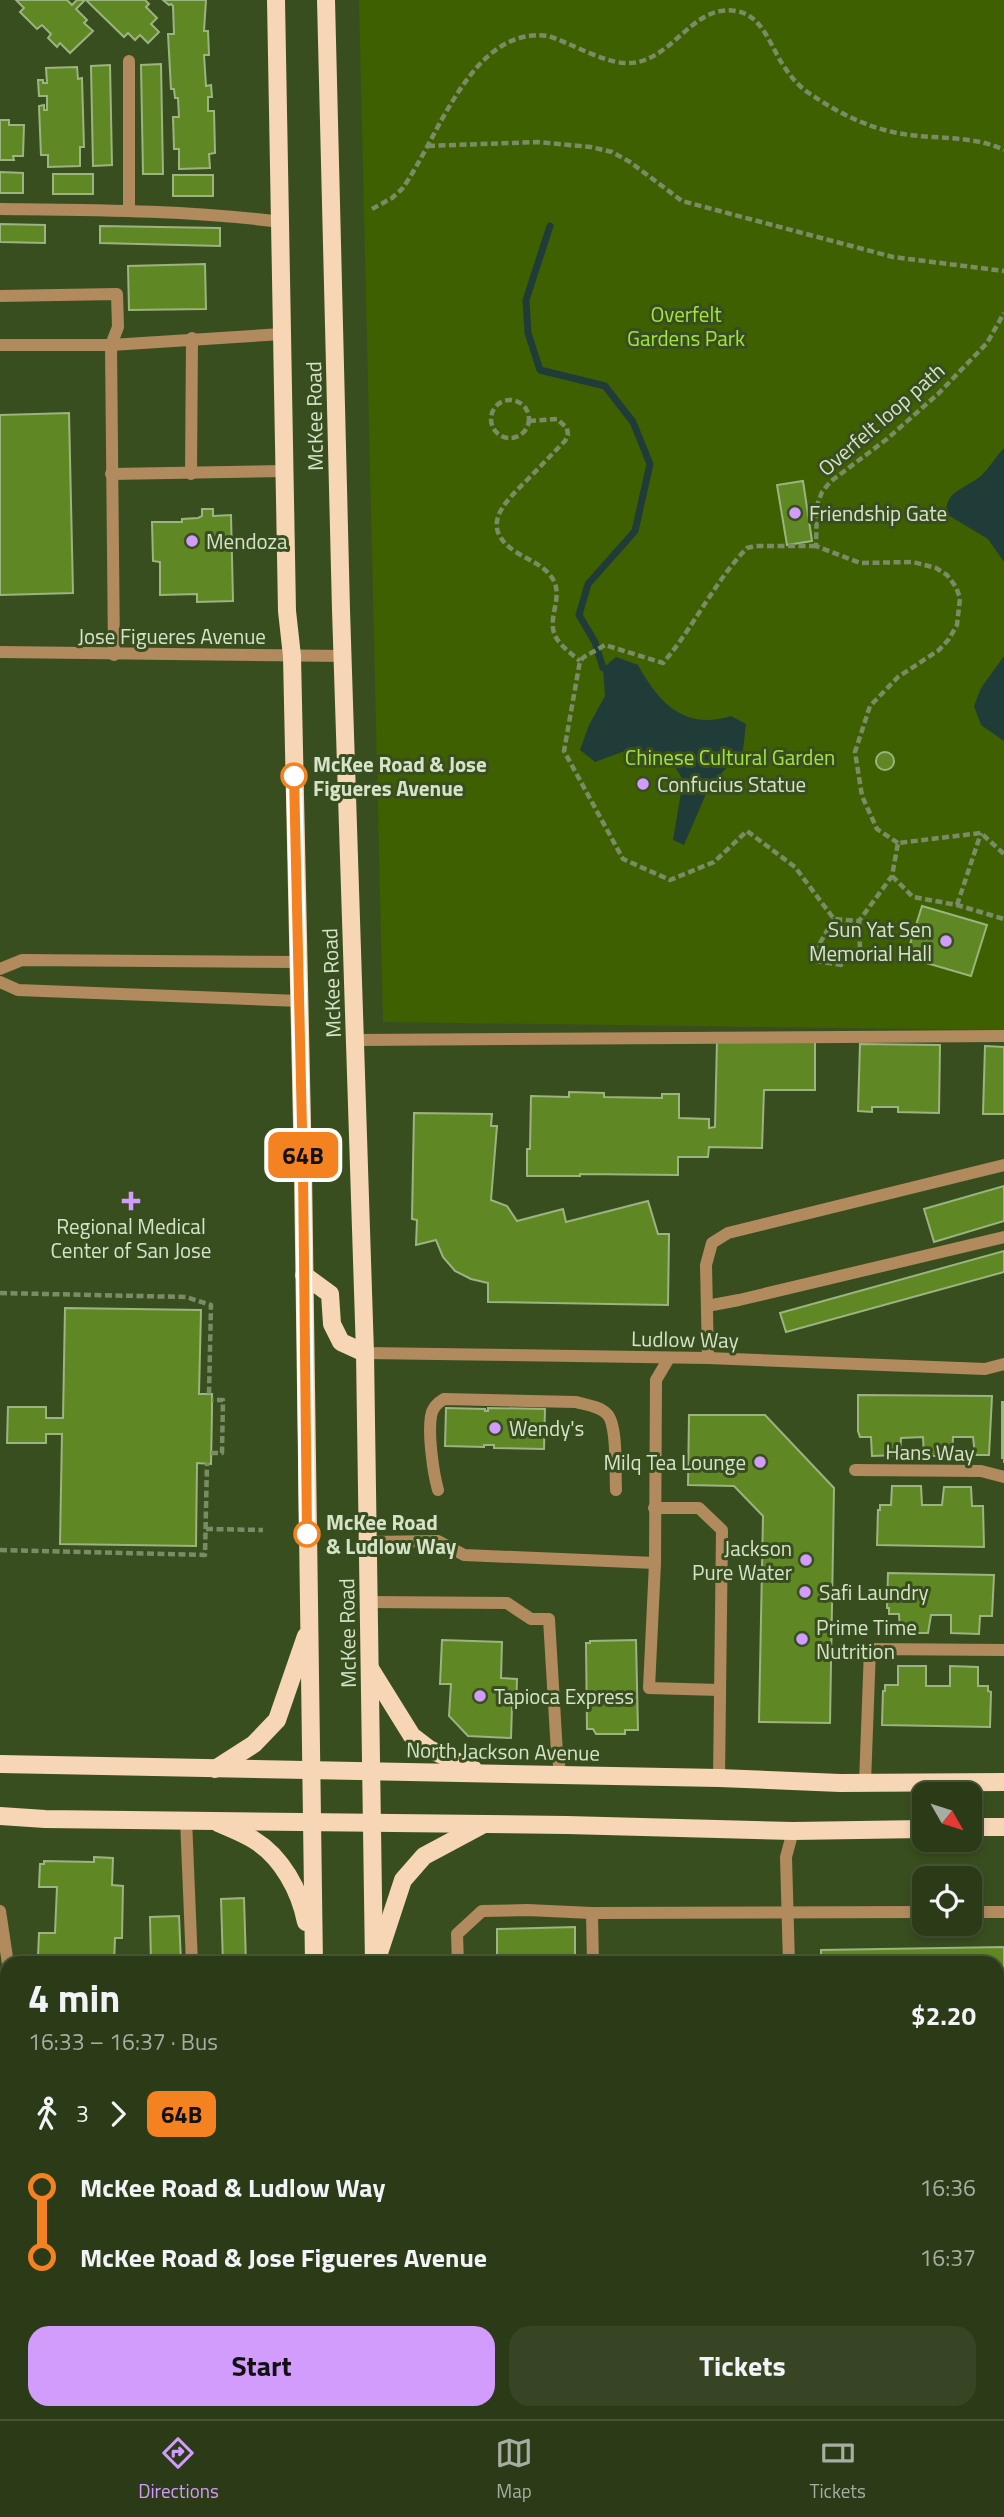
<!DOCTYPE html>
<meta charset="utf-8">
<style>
body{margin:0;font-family:"Titillium Web",sans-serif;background:#374524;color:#f1f3f6;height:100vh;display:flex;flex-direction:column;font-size:26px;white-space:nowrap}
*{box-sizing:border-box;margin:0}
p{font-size:23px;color:#a6ada1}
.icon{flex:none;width:38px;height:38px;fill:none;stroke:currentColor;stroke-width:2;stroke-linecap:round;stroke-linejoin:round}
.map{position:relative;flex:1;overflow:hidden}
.panel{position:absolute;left:0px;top:1956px;width:1004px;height:464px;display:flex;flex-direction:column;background:#2b3a17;border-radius:21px 21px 0 0;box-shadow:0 4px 10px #0003,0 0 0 2px #475436}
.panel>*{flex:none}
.badge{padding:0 14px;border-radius:10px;font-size:24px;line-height:46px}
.needle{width:46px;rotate:129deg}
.fabs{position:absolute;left:912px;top:1782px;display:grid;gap:14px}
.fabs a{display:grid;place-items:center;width:70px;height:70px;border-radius:14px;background:#2b3a17;box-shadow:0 4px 10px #0003,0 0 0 2px #475436;font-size:35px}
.map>.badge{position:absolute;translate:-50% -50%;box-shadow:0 0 0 4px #fff}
.legs{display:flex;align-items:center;gap:10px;height:77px;padding:0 28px;font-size:23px}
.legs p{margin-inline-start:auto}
.overview{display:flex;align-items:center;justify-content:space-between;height:119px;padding:0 28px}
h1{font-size:38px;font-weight:700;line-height:52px}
.button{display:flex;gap:14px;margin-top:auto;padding:14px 28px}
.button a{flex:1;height:80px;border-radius:21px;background:#d29cfd;color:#111;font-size:28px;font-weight:700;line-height:80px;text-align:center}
.button a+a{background:#374524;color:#f1f3f6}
ul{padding:0 28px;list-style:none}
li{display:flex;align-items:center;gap:24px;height:70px;font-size:26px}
li i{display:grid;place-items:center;width:10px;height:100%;margin:0 9px;background:currentColor}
li i::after{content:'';width:18px;height:18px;margin:-9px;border:5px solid;border-radius:50%;background:#2b3a17}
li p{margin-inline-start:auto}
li:first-child i{background:linear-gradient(#0000 50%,currentColor 0)}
li:last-child i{background:linear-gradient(currentColor 50%,#0000 0)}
.tabs{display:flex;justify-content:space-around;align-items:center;height:98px;border-top:2px solid #475436;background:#2b3a17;font-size:19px;color:#a6ada1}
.tabs a{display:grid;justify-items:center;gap:4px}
.tabs .active{color:#d29cfd}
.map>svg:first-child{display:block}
.green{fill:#3f6000}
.water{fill:#203c39}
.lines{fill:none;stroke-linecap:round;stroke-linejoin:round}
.stream{stroke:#203c39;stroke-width:7}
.building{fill:#5f8723;stroke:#9bb480;stroke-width:2}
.path{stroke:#7a8c65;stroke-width:4.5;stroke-dasharray:7 3.5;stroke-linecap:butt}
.minor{stroke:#b18a5e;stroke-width:12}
.major{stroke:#f6d6b4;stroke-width:18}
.line-1-casing{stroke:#fff;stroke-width:16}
.line-1{stroke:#f58220;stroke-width:10}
.poi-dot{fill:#d29cfd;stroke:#394e1f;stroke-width:2.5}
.stop-1-dot{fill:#fff;stroke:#f58220;stroke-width:3.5}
.labels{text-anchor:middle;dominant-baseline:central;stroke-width:6;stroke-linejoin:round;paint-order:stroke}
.park-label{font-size:21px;fill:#a3e441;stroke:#394e1f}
.street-label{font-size:21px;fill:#d6e3c9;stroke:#394e1f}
.poi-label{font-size:21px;fill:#d6e3c9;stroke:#394e1f;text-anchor:start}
.stop-label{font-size:21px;font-weight:bold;fill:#d6e3c9;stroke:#394e1f;text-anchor:start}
</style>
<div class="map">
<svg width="1004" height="2419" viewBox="0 0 1004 2419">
<rect width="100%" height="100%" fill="#394e1f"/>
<polygon class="green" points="359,0 1004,0 1004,1030 383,1022"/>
<g class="water">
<path d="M1004,448V562L988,539L948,515C940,493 969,487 982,475C990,467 996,456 1004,448Z"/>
<polygon points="1004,656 1004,741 981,725 974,706 981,688"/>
<path d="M616,657L638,665C659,703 685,731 731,716L746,724L743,750L709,787L684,845L673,840L683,780L671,760L657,751H625L595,762L580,750L589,725L605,696L603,668Z"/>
</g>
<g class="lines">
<polyline class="stream" points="550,226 526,300 528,333 540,370 605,386 633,422 650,464 635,531 588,584 579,615 595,642 603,668"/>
</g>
<g class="building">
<polygon points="16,0 67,0 72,5 77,0 85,0 76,9 87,20 84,23 93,31 70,53 60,43 57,47 48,38 51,34 42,25 37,29 20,12 24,8"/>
<polygon points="86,0 145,0 149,4 146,7 157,18 151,24 159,32 148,43 140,35 135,40 128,33 124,37"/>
<polygon points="163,0 206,0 204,31 208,31 209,55 204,55 206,86 211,85 212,97 208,97 208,111 214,111 215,153 209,154 210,168 179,169 179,149 174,149 173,117 179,117 178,98 175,98 174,89 171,89 168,34 174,34 173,6 171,4 169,5"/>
<polygon points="161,64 163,174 143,174 141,65"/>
<polygon points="110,65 112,165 93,166 91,66"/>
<polygon points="77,67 78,79 82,78 84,147 80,147 80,166 48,167 48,155 41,155 39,106 44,105 44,110 47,110 47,96 39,96 38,80 43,80 43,83 47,83 46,68"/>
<polygon points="0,120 9,120 9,125 24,125 23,156 13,156 14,160 0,160"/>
<polygon points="0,172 23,173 23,193 0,193"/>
<rect x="53" y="174" width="40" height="20"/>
<rect x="173" y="175" width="40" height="21"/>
<polygon points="0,224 45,225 45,243 0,242"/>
<polygon points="100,226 220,228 220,246 100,243"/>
<polygon points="205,264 206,309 129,310 128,266"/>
<polygon points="69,413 73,593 0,595 0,415"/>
<polygon points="803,481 812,541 787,545 777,485"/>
<polygon points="202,509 213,509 213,516 231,515 233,601 197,602 197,594 160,595 160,562 153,561 152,522 182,522 182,519 198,518 202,516"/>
<circle cx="885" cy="761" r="9"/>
<polygon points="922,906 987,925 971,976 906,957"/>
<polygon points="717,1040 815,1042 815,1090 764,1090 762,1148 709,1147 708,1157 678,1157 678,1175 580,1174 580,1176 527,1176 527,1149 530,1149 531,1096 569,1097 569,1092 604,1093 604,1097 662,1098 662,1094 679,1094 679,1118 709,1119 709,1128 715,1127"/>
<polygon points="860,1044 940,1045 939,1113 898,1112 898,1107 872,1107 872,1112 858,1111"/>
<polygon points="985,1046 1004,1047 1004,1114 983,1114"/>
<polygon points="414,1113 492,1114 491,1126 497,1126 491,1200 507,1206 517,1221 563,1209 566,1222 648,1201 658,1234 669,1234 668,1305 488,1302 488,1283 471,1279 455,1271 443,1257 436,1240 416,1245 417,1220 412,1219"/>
<polygon points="1004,1186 1004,1221 934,1242 924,1209"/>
<polygon points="1004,1251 1004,1272 786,1332 780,1313"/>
<polygon points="65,1308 201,1310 199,1394 212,1394 212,1410 211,1464 197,1463 196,1546 60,1544 62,1434 46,1434 46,1443 7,1443 8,1407 46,1407 46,1418 63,1418"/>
<polygon points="858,1395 992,1396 989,1455 975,1455 973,1437 953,1437 952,1456 924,1456 923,1437 901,1438 900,1455 872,1456 871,1437 860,1437 858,1431"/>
<polygon points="1002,1402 1004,1402 1004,1463 1004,1458 1002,1458"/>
<polygon points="446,1408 485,1409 485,1411 488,1411 488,1408 545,1409 544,1449 494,1448 494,1445 484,1445 484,1447 445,1446"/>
<polygon points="689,1415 765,1415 834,1488 830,1723 759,1722 763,1516 734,1486 688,1485"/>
<polygon points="892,1486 921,1486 922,1505 942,1505 944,1487 971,1487 972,1506 983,1506 984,1547 877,1545 878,1510 880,1510 880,1505 891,1505"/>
<polygon points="888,1573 994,1575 992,1616 980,1616 979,1634 951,1633 951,1615 931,1615 928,1633 900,1633 899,1614 889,1614 889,1608 887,1608"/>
<polygon points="442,1640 502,1642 501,1678 517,1679 516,1706 512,1706 511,1738 468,1736 449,1716 451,1684 440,1684"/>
<polygon points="636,1640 638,1730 625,1730 625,1734 596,1734 593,1729 587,1729 586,1643 590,1643 590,1641"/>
<polygon points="898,1666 926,1666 926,1686 950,1686 950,1666 978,1667 978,1686 988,1686 988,1691 991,1692 990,1727 882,1725 883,1691 885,1691 885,1685 898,1685"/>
<polygon points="94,1857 113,1858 112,1885 123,1886 122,1938 115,1938 114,1964 42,1960 42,1957 38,1957 39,1933 55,1933 57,1887 39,1887 40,1864 44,1864 44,1861 94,1862"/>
<polygon points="244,1898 246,1964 223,1964 221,1899"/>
<polygon points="179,1916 181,1962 151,1963 150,1917"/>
<polygon points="575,1927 575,1964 497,1964 497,1929"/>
<polygon points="1004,1947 1004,2419 829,2419 829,2413 998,2413 998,1964 821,1964 821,1950"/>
<rect x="0" y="2233" width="7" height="104"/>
</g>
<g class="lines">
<g class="path">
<polyline points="428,146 538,142 591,147 612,152 630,162 682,201 893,257 1004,271"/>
<path d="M372,209L392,198L402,189C439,138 471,25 549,36C569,43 604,62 624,63C672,66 690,3 736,11C762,15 770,45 783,65C791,77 800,88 812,95C841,115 875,131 910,135C941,139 975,136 1004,150"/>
<circle cx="510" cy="419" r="19"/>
<path d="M529,421L557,419L567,428L568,435L565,441C552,454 540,467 527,480C504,503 478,527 516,552C530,561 546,566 554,581C563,600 545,621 557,639C562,647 573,655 580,661"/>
<path d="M816,546H755L747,548C714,582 694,627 663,663L605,645L584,657L580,661L564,751L623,859L670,880L714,862L747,831L795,867L834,919L859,921L892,876L898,843L981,833L1004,854"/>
<polyline points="898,843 877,829 862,796 855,752 870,706 898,677 939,650 949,639 957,625 960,598 956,587 947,575 936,568 913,562 860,563 816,546 817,505 822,492 830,482 887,439 939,393 987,343 1004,313"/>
<polyline points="892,876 913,897 957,905 1004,919"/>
<polyline points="957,905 981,833"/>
<polyline points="834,919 810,960 841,965 860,951 859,921"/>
<polyline points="0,1293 186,1297 211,1305 209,1394"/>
<polyline points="211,1453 222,1453 223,1400 212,1400"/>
<polyline points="206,1529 263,1530"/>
<polyline points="0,1550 205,1555 207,1463"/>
</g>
<g class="minor">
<path d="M0,209C94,210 188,210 281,222"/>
<polyline points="129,211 129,61"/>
<polyline points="0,296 117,294 118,327 111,345 114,655"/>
<polyline points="0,345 111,345 282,334"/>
<polyline points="111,474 284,471"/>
<polyline points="191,474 192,338"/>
<polyline points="0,652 343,656"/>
<polyline points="0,969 22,960 299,962"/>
<polyline points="0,982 18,990 300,1001"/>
<polyline points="356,1040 1004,1036"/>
<polyline points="707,1306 739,1300 1004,1237"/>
<polyline points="365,1353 708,1358 985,1369 1004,1364"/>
<polyline points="669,1358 656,1380 655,1563 649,1688 719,1690"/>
<polyline points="708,1358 706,1265 712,1243 728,1233 1004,1165"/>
<polyline points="855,1470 981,1471 1004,1477"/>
<path d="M438,1490C433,1472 428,1435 431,1416C432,1408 437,1403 444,1399L576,1402C586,1405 599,1406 607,1414C618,1425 615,1473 616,1490"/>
<polyline points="654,1508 699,1508 722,1530 719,1778"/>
<polyline points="368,1542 438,1541 464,1555 655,1563"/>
<polyline points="370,1602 507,1603 531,1619 549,1619 557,1753 561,1776"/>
<polyline points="865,1783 870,1649 1004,1650"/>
<polyline points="186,1819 192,1964"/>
<polyline points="0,1911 8,1964"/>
<polyline points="970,1912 1004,1912"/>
<polyline points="592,1913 593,1964"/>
<polyline points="458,1964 457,1934 482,1911 527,1910 592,1913 924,1912"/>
<polyline points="789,1964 786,1857 793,1831"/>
<polyline points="0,2082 7,2083"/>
<polyline points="0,2197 7,2197"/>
<polyline points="133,2413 133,2419"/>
<polyline points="469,2413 470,2419"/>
<polyline points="798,2413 798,2419"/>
<polyline points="64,2419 64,2413"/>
</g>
<g class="major">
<polyline points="276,0 287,611 292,656 303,1171 314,1964"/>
<polyline points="326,0 341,610 365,1353 374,1964"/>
<polyline points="304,1275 330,1294 332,1324 341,1342 365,1353"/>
<polyline points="371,1670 412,1736 429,1749 473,1769"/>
<polyline points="0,1764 719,1778 840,1783 1004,1782"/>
<polyline points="215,1769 254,1744 277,1720 306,1636"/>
<polyline points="0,1816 45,1819 567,1825 793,1831 924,1829"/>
<path d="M218,1823C230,1828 243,1833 254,1840C282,1857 300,1891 306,1922"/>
<polyline points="970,1827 1004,1827"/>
<polyline points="379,1953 403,1880 424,1856 482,1825"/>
<polyline points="327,2413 327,2419"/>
<polyline points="386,2413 386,2419"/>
</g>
</g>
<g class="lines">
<defs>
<polyline id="line-1" points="294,776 303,1171 307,1534"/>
</defs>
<use href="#line-1" class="line-1-casing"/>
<use href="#line-1" class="line-1"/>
</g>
<g class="poi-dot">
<circle cx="795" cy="513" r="7"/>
<circle cx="192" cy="541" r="7"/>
<circle cx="643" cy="784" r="7"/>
<circle cx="946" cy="941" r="7"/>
<path d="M127.5 1190.5h7v7h7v7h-7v7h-7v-7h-7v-7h7z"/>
<circle cx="495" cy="1428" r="7"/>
<circle cx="760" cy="1462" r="7"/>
<circle cx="806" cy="1560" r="7"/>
<circle cx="805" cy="1592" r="7"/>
<circle cx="802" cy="1639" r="7"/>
<circle cx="480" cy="1696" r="7"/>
</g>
<g class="stop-1-dot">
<circle cx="294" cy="776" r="12"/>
<circle cx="307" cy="1534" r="12"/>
</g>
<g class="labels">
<g class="park-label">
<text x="686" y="314">Overfelt<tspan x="686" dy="24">Gardens Park</tspan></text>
<text x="730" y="757">Chinese Cultural Garden</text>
</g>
<g class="street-label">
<text transform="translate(314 416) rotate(-91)">McKee Road</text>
<text transform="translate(881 419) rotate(-41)">Overfelt loop path</text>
<text x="172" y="636">Jose Figueres Avenue</text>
<text transform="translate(331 983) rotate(-92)">McKee Road</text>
<text transform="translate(685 1339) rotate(1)">Ludlow Way</text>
<text transform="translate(930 1452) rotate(1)">Hans Way</text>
<text transform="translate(347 1633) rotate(-91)">McKee Road</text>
<text transform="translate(503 1751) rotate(1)">North Jackson Avenue</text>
</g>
<g class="poi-label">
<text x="809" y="513">Friendship Gate</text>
<text x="206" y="541">Mendoza</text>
<text x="657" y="784">Confucius Statue</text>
<text x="932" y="929" text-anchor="end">Sun Yat Sen<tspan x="932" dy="24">Memorial Hall</tspan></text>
<text x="131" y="1226" text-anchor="middle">Regional Medical<tspan x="131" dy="24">Center of San Jose</tspan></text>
<text x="509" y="1428">Wendy's</text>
<text x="746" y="1462" text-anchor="end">Milq Tea Lounge</text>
<text x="792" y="1548" text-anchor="end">Jackson<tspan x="792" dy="24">Pure Water</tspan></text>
<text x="819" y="1592">Safi Laundry</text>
<text x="816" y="1627">Prime Time<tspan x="816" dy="24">Nutrition</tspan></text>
<text x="494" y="1696">Tapioca Express</text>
</g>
<g class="stop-label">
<text x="313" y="764">McKee Road &amp; Jose<tspan x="313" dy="24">Figueres Avenue</tspan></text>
<text x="326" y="1522">McKee Road<tspan x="326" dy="24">&amp; Ludlow Way</tspan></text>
</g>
</g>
</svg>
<div class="fabs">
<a><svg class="needle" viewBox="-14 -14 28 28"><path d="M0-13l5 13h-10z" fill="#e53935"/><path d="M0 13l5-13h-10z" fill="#a6ada1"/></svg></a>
<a><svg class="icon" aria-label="locate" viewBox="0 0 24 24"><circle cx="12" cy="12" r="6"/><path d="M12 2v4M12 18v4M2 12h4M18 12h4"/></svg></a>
</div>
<b class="badge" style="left:303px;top:1155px;background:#f58220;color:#111">64B</b>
<section class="panel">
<div class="overview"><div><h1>4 min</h1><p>16:33 – 16:37 · Bus</p></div><b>$2.20</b></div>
<div class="legs"><svg class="icon" aria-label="walk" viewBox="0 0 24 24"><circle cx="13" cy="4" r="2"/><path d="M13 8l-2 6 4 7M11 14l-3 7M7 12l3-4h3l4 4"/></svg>3<svg class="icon" aria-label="forward" viewBox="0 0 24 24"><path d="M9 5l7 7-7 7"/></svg><b class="badge" style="background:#f58220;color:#111">64B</b></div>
<ul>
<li><i style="color:#f58220"></i><b>McKee Road &amp; Ludlow Way</b><p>16:36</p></li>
<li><i style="color:#f58220"></i><b>McKee Road &amp; Jose Figueres Avenue</b><p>16:37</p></li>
</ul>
<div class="button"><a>Start</a><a>Tickets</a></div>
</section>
</div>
<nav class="tabs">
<a class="active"><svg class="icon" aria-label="directions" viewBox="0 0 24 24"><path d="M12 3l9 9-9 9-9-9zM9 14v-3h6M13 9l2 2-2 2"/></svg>Directions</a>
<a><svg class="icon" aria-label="map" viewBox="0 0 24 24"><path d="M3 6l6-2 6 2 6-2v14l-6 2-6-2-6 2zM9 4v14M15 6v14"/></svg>Map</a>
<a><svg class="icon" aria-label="tickets" viewBox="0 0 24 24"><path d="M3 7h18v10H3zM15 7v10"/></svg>Tickets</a>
</nav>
